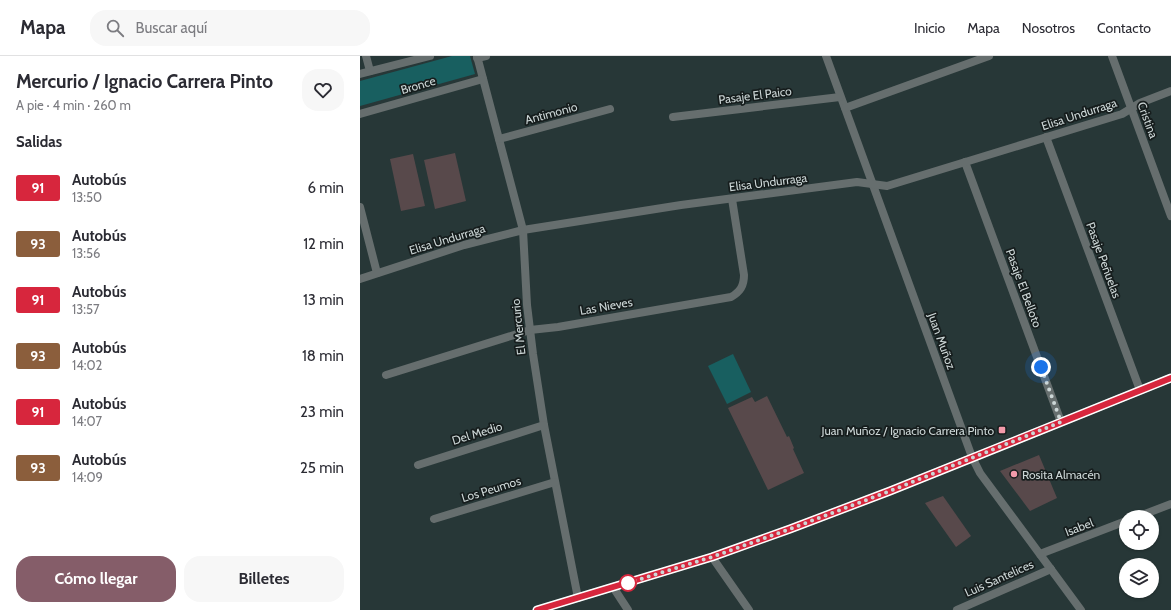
<!DOCTYPE html>
<html lang="es">
<meta charset="utf-8">
<style>
body{margin:0;font-family:Cabin,sans-serif;background:#f7f7f7;color:#2b2b33;height:100vh;display:flex;flex-direction:column;font-size:15px;white-space:nowrap}
*{box-sizing:border-box;margin:0}
p{font-size:13px;color:#7c7c81}
.icon{flex:none;width:22px;height:22px;fill:none;stroke:currentColor;stroke-width:2;stroke-linecap:round;stroke-linejoin:round}
.map{position:relative;flex:1;overflow:hidden}
.sheet{display:flex;flex-direction:column;background:#fff;width:360px}
.sheet>*{flex:none}
.badge{padding:0 8px;border-radius:3px;font-size:14px;line-height:26px}
.tools{position:absolute;left:759px;top:454px;display:grid;gap:8px}
.tools a{display:grid;place-items:center;width:40px;height:40px;border-radius:50%;background:#fff;box-shadow:0 1px 3px #0004;font-size:20px}
.you{position:absolute;width:20px;height:20px;margin:-10px;border:3px solid #fff;border-radius:50%;background:#1a73e8;box-shadow:0 0 0 6px #1a73e833}
.map>.badge{position:absolute;translate:-50% -50%;box-shadow:0 0 0 2px #fff}
h2{padding:0 16px;font-size:15px;line-height:36px}
.round{display:grid;place-items:center;flex:none;width:42px;height:42px;border-radius:16px;background:#f7f7f7}
.overview{display:flex;align-items:center;justify-content:space-between;height:68px;padding:0 16px}
h1{font-size:19px;font-weight:700;line-height:30px}
.cta{display:flex;gap:8px;margin-top:auto;padding:8px 16px}
.cta a{flex:1;height:46px;border-radius:16px;background:#855d69;color:#fff;font-size:16px;font-weight:700;line-height:46px;text-align:center}
.cta a+a{background:#f7f7f7;color:#2b2b33}
ul{padding:0;list-style:none}
li{display:flex;align-items:center;gap:12px;height:56px;padding:0 16px}
li div{flex:1}
li b{display:block;font-size:15px}
li em{font-style:normal}
li .badge{min-width:44px;font-weight:700;text-align:center}
header{display:flex;align-items:center;gap:24px;box-sizing:border-box;height:56px;padding:0 20px;background:#fff;border-bottom:1px solid #e1e1e2}
header strong{font-size:19px}
nav{display:flex;gap:22px;margin-inline-start:auto;font-size:14px}
.search{width:280px;height:36px;background:#f7f7f7;display:flex;align-items:center;gap:10px;box-sizing:border-box;padding:0 14px;border-radius:16px;color:#7c7c81;font-size:15px}
main{display:flex;flex:1;min-height:0}
.map>svg:first-child{display:block}
.green{fill:#185f60}
.building{fill:#58494b}
.lines{fill:none;stroke-linecap:round;stroke-linejoin:round}
.street{stroke:#666e6e;stroke-width:8}
.secondary{stroke:#818e8e;stroke-width:8}
.line-casing{stroke:#fff;stroke-width:9}
.line{stroke:#d7263d;stroke-width:6}
.walk{stroke:#ccd6d6;stroke-width:4;stroke-dasharray:0 7.2}
.poi-dot{fill:#f39aaa;stroke:#161d1d;stroke-width:1.5}
.stop-dot{fill:#fff;stroke:#d7263d;stroke-width:2}
.labels{text-anchor:middle;dominant-baseline:central;stroke-width:3.5;stroke-linejoin:round;paint-order:stroke}
.street-label{font-size:12px;fill:#ccd6d6;stroke:#161d1d}
.poi-label{font-size:12px;fill:#ccd6d6;stroke:#161d1d;text-anchor:end}
</style>
<header>
<strong>Mapa</strong>
<div class="search"><svg class="icon" aria-label="search" viewBox="0 0 24 24"><circle cx="10" cy="10" r="6"/><path d="M15 15l6 6"/></svg>Buscar aquí</div>
<nav><a>Inicio</a><a>Mapa</a><a>Nosotros</a><a>Contacto</a></nav>
</header>
<main>
<section class="sheet">
<div class="overview"><div><h1>Mercurio / Ignacio Carrera Pinto</h1><p>A pie · 4 min · 260 m</p></div><a class="round"><svg class="icon" aria-label="heart" viewBox="0 0 24 24"><path d="M12 20l-8-8c-3-5 5-10 8-4 3-6 11-1 8 4z"/></svg></a></div>
<h2>Salidas</h2>
<ul>
<li><span class="badge" style="background:#d7263d;color:#fff">91</span><div><b>Autobús</b><p>13:50</p></div><em>6 min</em></li>
<li><span class="badge" style="background:#8b5e3c;color:#fff">93</span><div><b>Autobús</b><p>13:56</p></div><em>12 min</em></li>
<li><span class="badge" style="background:#d7263d;color:#fff">91</span><div><b>Autobús</b><p>13:57</p></div><em>13 min</em></li>
<li><span class="badge" style="background:#8b5e3c;color:#fff">93</span><div><b>Autobús</b><p>14:02</p></div><em>18 min</em></li>
<li><span class="badge" style="background:#d7263d;color:#fff">91</span><div><b>Autobús</b><p>14:07</p></div><em>23 min</em></li>
<li><span class="badge" style="background:#8b5e3c;color:#fff">93</span><div><b>Autobús</b><p>14:09</p></div><em>25 min</em></li>
</ul>
<div class="cta"><a>Cómo llegar</a><a>Billetes</a></div>
</section>
<div class="map">
<svg width="811" height="554" viewBox="0 0 811 554">
<rect width="100%" height="100%" fill="#273737"/>
<g class="green">
<polygon points="92,0 110,0 115,18 0,50 0,25"/>
<polygon points="373,298 391,336 367,348 348,310"/>
</g>
<g class="building">
<polygon points="95,97 106,145 75,153 64,104"/>
<polygon points="53,98 65,150 41,155 30,103"/>
<polygon points="407,340 427,381 429,380 434,392 433,393 444,417 408,434 368,352 392,341 395,346"/>
<polygon points="679,399 697,442 670,455 640,415"/>
<polygon points="583,440 611,480 596,491 565,447"/>
</g>
<g class="lines">
<g class="street">
<polyline points="6,0 10,15"/>
<polyline points="117,0 163,174 167,249 173,298 184,369 218,542"/>
<polyline points="466,0 612,401 620,417 721,554"/>
<polyline points="752,0 811,160"/>
<polyline points="117,2 126,0"/>
<polyline points="0,18 70,0"/>
<polyline points="485,52 629,0"/>
<polyline points="0,58 123,23"/>
<polyline points="313,61 480,41"/>
<polyline points="686,81 780,334"/>
<polyline points="139,83 250,53"/>
<polyline points="605,106 701,366"/>
<polyline points="0,151 17,217"/>
<polyline points="0,223 104,189 163,174 321,149 497,126 527,130 762,58 780,47 811,35"/>
<path d="M26,319L170,274L198,271L371,241C380,236 384,230 384,219L372,143"/>
<polyline points="58,409 184,369"/>
<polyline points="777,461 811,448"/>
<polyline points="74,463 195,426"/>
<polyline points="680,498 766,465"/>
<polyline points="352,501 389,554"/>
<polyline points="253,531 268,554"/>
<polyline points="597,554 691,513"/>
</g>
<polyline class="secondary" points="177,554 352,501 430,473 530,435 811,322"/>
</g>
<g class="lines">
<defs>
<polyline id="line" points="177,554 352,501 430,473 530,435 811,322"/>
</defs>
<use href="#line" class="line-casing"/>
<use href="#line" class="line"/>
<polyline class="walk" points="268,527 352,501 430,473 530,435 701,366 681,311"/>
</g>
<g class="poi-dot">
<rect x="638" y="370" width="8" height="8" rx="2"/>
<circle cx="654" cy="418" r="4"/>
</g>
<circle class="stop-dot" cx="268" cy="527" r="8"/>
<g class="labels">
<g class="street-label">
<text transform="translate(58 29) rotate(-16)">Bronce</text>
<text transform="translate(395 39) rotate(-7)">Pasaje El Paico</text>
<text transform="translate(191 57) rotate(-15)">Antimonio</text>
<text transform="translate(719 58) rotate(-18)">Elisa Undurraga</text>
<text transform="translate(788 64) rotate(70)">Cristina</text>
<text transform="translate(408 126) rotate(-7)">Elisa Undurraga</text>
<text transform="translate(87 183) rotate(-17)">Elisa Undurraga</text>
<text transform="translate(744 204) rotate(70)">Pasaje Peñuelas</text>
<text transform="translate(664 232) rotate(70)">Pasaje El Belloto</text>
<text transform="translate(246 250) rotate(-10)">Las Nieves</text>
<text transform="translate(158 271) rotate(-96)">El Mercurio</text>
<text transform="translate(582 285) rotate(70)">Juan Muñoz</text>
<text transform="translate(117 377) rotate(-17)">Del Medio</text>
<text transform="translate(131 433) rotate(-17)">Los Peumos</text>
<text transform="translate(719 471) rotate(-21)">Isabel</text>
<text transform="translate(639 522) rotate(-24)">Luis Santelices</text>
</g>
<g class="poi-label">
<text x="634" y="374">Juan Muñoz / Ignacio Carrera Pinto</text>
<text x="662" y="418" text-anchor="start">Rosita Almacén</text>
</g>
</g>
</svg>
<div class="tools">
<a><svg class="icon" aria-label="locate" viewBox="0 0 24 24"><circle cx="12" cy="12" r="6"/><path d="M12 2v4M12 18v4M2 12h4M18 12h4"/></svg></a>
<a><svg class="icon" aria-label="layers" viewBox="0 0 24 24"><path d="M12 4l9 5-9 5-9-5zM3 14l9 5 9-5"/></svg></a>
</div>
<div class="you" style="left:681px;top:311px"></div>
</div>
</main>
